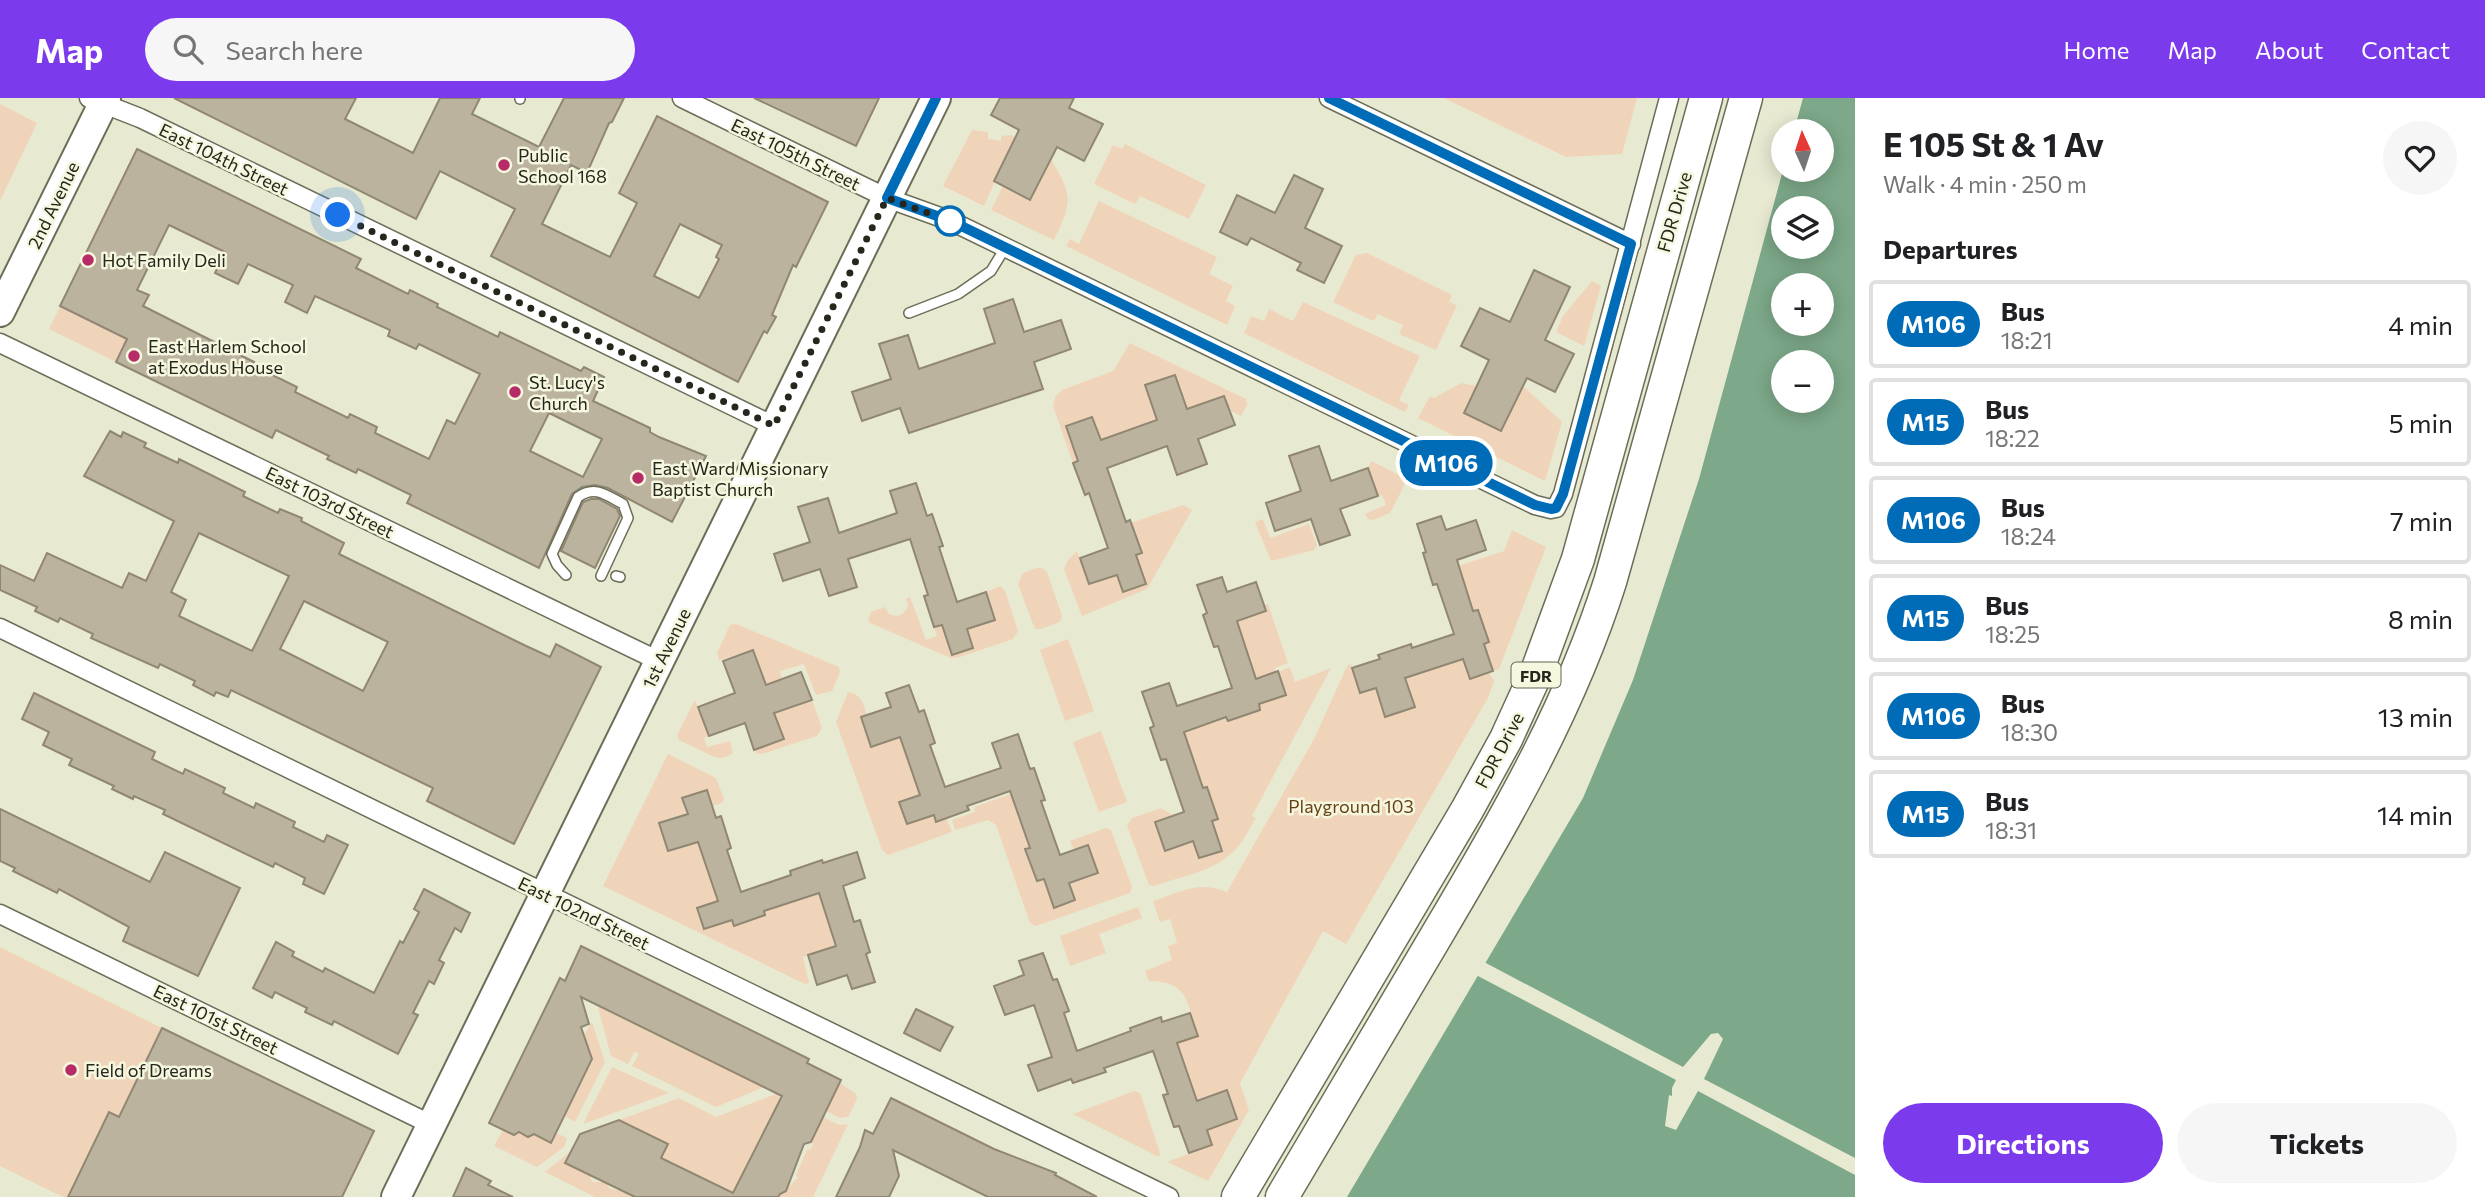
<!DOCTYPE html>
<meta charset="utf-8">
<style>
body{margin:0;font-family:Commissioner,sans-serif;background:#f6f6f6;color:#202124;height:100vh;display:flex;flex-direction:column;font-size:26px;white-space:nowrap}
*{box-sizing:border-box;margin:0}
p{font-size:23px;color:#757577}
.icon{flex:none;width:38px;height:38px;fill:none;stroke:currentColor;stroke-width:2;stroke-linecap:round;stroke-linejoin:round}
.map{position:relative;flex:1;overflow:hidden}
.details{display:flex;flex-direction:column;background:#fff;width:630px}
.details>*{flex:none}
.badge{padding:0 14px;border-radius:23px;font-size:24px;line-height:46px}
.needle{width:46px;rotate:357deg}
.fabs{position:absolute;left:1771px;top:21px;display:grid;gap:14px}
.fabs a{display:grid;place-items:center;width:63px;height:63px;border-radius:50%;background:#fff;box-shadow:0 4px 18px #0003;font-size:35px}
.you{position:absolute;width:35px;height:35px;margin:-18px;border:5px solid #fff;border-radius:50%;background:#1a73e8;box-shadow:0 0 0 10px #1a73e833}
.map>.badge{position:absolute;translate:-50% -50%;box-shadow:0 0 0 4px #fff}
h2{padding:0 28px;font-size:26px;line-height:63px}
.round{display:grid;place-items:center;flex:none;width:74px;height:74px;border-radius:37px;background:#f6f6f6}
.head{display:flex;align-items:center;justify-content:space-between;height:119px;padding:0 28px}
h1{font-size:33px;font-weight:700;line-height:52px}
.cta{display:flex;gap:14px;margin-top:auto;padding:14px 28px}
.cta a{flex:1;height:80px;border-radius:42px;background:#7c3aed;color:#fff;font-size:28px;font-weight:700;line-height:80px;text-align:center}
.cta a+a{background:#f6f6f6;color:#202124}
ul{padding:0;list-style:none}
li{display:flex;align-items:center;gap:21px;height:88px;margin:0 14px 10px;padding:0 14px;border:4px solid #e0e0e0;border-radius:7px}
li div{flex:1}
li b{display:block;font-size:26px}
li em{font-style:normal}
li .badge{min-width:77px;font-weight:700;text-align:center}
header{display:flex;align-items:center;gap:42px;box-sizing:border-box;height:98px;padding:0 35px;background:#7c3aed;color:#fff}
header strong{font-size:33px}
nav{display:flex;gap:38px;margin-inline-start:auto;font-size:24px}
.search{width:490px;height:63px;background:#f6f6f6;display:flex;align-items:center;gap:18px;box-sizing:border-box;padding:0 24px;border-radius:38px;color:#757577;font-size:26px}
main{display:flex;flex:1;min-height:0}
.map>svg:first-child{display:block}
.green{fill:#f0d4ba}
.water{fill:#7da889;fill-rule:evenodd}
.pier{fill:#e8e9d1}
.building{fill:#bcb39e;stroke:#908772;stroke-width:2;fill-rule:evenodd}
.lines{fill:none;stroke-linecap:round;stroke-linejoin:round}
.service-casing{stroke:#6c6d58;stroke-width:12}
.minor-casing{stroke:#6c6d58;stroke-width:21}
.primary-casing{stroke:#6c6d58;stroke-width:32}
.motorway-casing{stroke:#6c6d58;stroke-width:35}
.service{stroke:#fff;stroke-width:9}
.minor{stroke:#fff;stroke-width:18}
.primary{stroke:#fff;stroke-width:28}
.motorway{stroke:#fff;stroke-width:32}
.line-casing{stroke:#fff;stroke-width:16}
.line{stroke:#006cb7;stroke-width:10}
.walk{stroke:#26261d;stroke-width:7;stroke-dasharray:0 12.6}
.poi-dot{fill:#b72c67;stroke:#f5f7df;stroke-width:2.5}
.stop-dot{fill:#fff;stroke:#006cb7;stroke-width:3.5}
.labels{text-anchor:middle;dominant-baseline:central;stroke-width:5;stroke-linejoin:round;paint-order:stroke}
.shield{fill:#f5f7df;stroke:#646557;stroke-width:2}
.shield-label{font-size:16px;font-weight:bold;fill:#26261d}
.street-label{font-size:18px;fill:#26261d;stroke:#f5f7df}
.poi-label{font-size:18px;fill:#26261d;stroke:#f5f7df;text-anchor:start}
.park-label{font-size:18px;fill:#674218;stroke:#f5f7df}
</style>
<header>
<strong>Map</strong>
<div class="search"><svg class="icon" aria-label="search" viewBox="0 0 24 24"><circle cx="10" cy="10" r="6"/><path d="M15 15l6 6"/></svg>Search here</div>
<nav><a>Home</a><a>Map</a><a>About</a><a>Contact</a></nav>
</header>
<main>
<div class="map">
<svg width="1855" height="1099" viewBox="0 0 1855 1099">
<rect width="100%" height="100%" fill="#e8e9d1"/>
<g class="green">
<polygon points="1444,0 1637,0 1622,56 1566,59"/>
<polygon points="0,6 37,25 0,103"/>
<polygon points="972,32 988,34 988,41 1001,43 1001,38 1011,37 1020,41 1006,59 984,108 943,88"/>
<polygon points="1125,46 1206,87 1189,121 1140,98 1135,106 1094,86 1113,47 1122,51"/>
<path d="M1047,54C1070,95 1076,98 1054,142L991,112L1003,88L1031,102L1043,77Z"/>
<polygon points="1099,103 1217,159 1209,176 1233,188 1226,203 1235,208 1227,227 1066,148 1070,141 1079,146"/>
<polygon points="1367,155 1452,197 1449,204 1457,207 1436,252 1399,236 1403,227 1377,216 1375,222 1371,222 1333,204 1356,157"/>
<polygon points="1592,183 1601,188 1584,248 1556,234 1563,218"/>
<polygon points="1303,204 1420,258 1399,302 1409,307 1405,314 1244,235 1251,218 1264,223 1269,211 1293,223"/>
<polygon points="60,209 127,241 116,264 49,231"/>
<polygon points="1130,245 1246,301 1247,307 1241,318 1229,312 1187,311 1175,277 1145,287 1157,322 1101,342 1092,319 1066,328 1078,363 1073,365 1053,308 1055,299 1062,292 1113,273"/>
<polygon points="1461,285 1476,288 1464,315 1501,333 1522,287 1562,324 1545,383 1418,320 1430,298 1434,300"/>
<polygon points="1371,363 1403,379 1404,388 1390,415 1373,422 1368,421 1365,416 1386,407 1382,397 1378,398 1368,370"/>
<polygon points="1183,407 1192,412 1147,491 1082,518 1064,471 1068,462 1077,453 1089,486 1117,477 1123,494 1136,457 1142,455 1131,425"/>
<polygon points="1263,421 1270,440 1309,426 1317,447 1314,452 1271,463 1255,424"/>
<polygon points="1512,432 1546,449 1499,571 1493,573 1484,546 1489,544 1478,512 1473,513 1458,468 1504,453"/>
<polygon points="1037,470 1042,470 1047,474 1062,518 1060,524 1041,531 1036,531 1033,526 1018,486 1023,475"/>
<path d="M1000,488L1005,493L1018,533L1013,541L960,559L951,560L870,525L868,522L871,514L885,509L889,516C898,520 905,517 908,507L906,501L910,499L926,542L937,538L934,529L942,527L952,557L967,531L995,522L986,494Z"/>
<polygon points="1268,506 1288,565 1275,570 1276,574 1256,581 1237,523 1266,513 1264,507"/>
<polygon points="736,526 839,569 840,574 832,593 816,597 804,566 780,573 782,581 766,587 753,552 719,562 717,555 730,527"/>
<polygon points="1068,541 1094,613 1065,623 1040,552"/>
<path d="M1463,561L1470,581L1489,575L1494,583L1488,600L1346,846L1323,833L1240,985L1249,1012L1208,1083L1167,1064L1212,1047L1207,1032L1237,1021L1197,1003L1177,945L1198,938C1187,905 1189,883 1149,883L1145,873L1172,862L1168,848L1177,845L1170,821L1160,824L1153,803C1181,794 1199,782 1227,794L1314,641L1347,568L1351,566L1360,595L1376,590L1386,619L1415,609L1405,580Z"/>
<path d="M1290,569L1295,584L1331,570L1252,718L1256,720C1249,731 1243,745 1234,753C1213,774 1182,778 1154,788L1149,787L1127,728L1132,720L1161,710L1175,718L1155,725L1165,752L1193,743L1199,760L1221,753L1212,723L1218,720L1208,689L1203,690L1184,634L1226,619L1228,623L1260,612L1259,606L1285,597L1278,574Z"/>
<path d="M848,594C861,596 863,605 867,617L861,619L900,639L920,697L900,705L907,726L934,717L936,723L946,720L952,734L888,757L882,752L836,624Z"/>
<path d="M695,602L709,638L704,640L707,649L730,643L733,655C728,659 721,661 714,659L679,642L677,637Z"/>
<polygon points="812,602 822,630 817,638 762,656 756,655 755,652 783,641 774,615"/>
<polygon points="1101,633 1127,704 1099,714 1073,644"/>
<polygon points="668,656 716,680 724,701 722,705 712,708 707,692 683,700 688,716 659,725 668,753 698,744 718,803 697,810 704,831 732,822 734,827 764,817 764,813 819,795 836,848 803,859 809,885 805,886 603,788"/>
<polygon points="1011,696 1030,750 1025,752 1036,783 1044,781 1054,810 1075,802 1069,785 1088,747 1074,752 1070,743 1106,730 1111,732 1132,789 1130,795 1036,828 1030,825 996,727 988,722 955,732 952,722 975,714 974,709"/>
<polygon points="1138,809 1142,820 1099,836 1106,855 1070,868 1060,838"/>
<polygon points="0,849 162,930 118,1019 109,1015 68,1099 63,1099 0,1068"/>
<polygon points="597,906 631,924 638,924 641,929 740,978 747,976 755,985 764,989 716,1009 632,968 639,956 635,953 628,966 611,958"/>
<polygon points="592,924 605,964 575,1024 565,1018 592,961 584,937"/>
<polygon points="612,969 669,995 583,1026"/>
<polygon points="840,985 856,996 857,1001 848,1019 840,1020 826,1013"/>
<polygon points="1134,993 1140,995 1160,1055 1159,1059 1073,1016"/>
<polygon points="776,996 781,998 767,1026 769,1032 764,1041 760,1040 753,1055 755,1062 748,1065 731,1099 727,1092 704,1081 697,1083 695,1076 671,1065 665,1066 659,1064 668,1046 619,1022 679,1000 716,1019"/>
<polygon points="823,1019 839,1027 848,1026 813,1099 778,1099 798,1080 796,1077 807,1052 811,1051 813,1047 811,1044"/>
<polygon points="503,1032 513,1037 519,1034 528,1039 533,1036 548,1043 553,1041 556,1035 567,1040 564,1049 537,1069 494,1048"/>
<polygon points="571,1053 590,1077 592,1084 605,1084 610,1091 622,1093 635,1099 595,1099 545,1074"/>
</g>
<path class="water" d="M1803,0H1855V1099H1347L1583,700L1633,582L1699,381L1783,72H1822V33H1794ZM1783,110H1822V149H1783ZM1783,187H1822V226H1783ZM1783,264H1822V303H1783Z"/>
<polygon class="pier" points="1484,864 1683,969 1711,936 1718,935 1723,941 1704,981 1855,1060 1855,1077 1698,993 1676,1032 1665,1028 1669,997 1672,998 1672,990 1676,982 1476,877"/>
<g class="building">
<path d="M174,0H356L345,21L413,55L440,0H480L472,16L539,49L564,0H624L612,24L609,25L587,75L571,67L542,126L610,159L637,105L619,95L657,18L828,104L796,169L793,167L772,217L776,219L767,235L764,233L738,284L491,158L515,111L440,73L416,121ZM680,126L722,147L716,159L719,161L699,200L654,178Z"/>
<polygon points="754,0 879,0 856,48"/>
<polygon points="1000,0 1074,0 1069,10 1103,26 1084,63 1057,49 1030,102 994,83 1019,32 991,17"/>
<path d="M137,51L361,161L356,170L408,196L410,192L438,206L437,209L498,239L500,234L581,273L584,269L604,279L593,303L650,330V334L659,339L706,358L672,424L608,390L595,387L582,389L572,396L539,470L407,405L411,397L358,371L356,375L327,361L329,358L276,332L272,340L116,264L127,241L60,208ZM169,127L225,154L215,175L238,186L248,166L293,187L285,204L307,215L315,198L390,232L388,238L416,251L419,246L480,276L455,326L447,322L429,361L375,335L377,329L350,316L348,320L295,294L297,289L252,267L254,264L143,208L149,197L137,192ZM549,315L602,341L583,379L530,353Z"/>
<polygon points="1294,77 1323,91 1305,130 1342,148 1324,185 1297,172 1301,165 1251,140 1247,147 1220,134 1237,97 1275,115"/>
<polygon points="1534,172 1570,189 1545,242 1574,256 1555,294 1527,280 1501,333 1464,315 1489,262 1461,248 1480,210 1510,224"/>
<polygon points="1013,201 1024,234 1061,222 1071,251 1034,264 1043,291 909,335 900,310 862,323 852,294 891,281 879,246 908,237 919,271 995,245 984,211"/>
<polygon points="1175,277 1187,311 1224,298 1235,327 1198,341 1207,366 1177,377 1167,348 1107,370 1126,424 1130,422 1142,455 1136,457 1146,486 1123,494 1117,477 1089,486 1080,460 1108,450 1089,395 1085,397 1073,365 1078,363 1066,328 1092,319 1101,342 1157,322 1145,287"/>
<path d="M110,333L121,339L123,334L146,345L144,349L178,365L179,361L245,394L243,398L278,415L280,411L302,420L301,423L344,445L339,456L524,547L550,559L556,546L601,569L514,746L427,703L433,690L231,592L228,599L216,594L214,598L193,587L195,583L160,566L158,570L91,540L93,536L60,520L58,524L35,513L37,509L0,492V467L34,483L47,455L122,490L129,475L146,483L174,423L84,378ZM199,435L289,478L252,553L179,518L186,502L171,494ZM304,503L388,544L363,593L280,551Z"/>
<polygon points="1319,348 1331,383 1368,370 1378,398 1340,411 1350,437 1320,447 1311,421 1275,433 1266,405 1301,393 1289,358"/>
<polygon points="916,385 927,418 932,416 943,448 939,449 957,504 986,494 995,522 967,531 973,550 952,557 942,527 934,529 924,498 928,497 910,441 848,461 857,489 829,498 820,471 783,483 774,456 810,444 798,409 828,400 839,435 897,415 890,393"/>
<polygon points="591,401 599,401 617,411 620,418 595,470 561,453 583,404"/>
<polygon points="1441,418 1446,432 1476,422 1486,452 1457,462 1473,513 1478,512 1489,544 1484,546 1493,573 1470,581 1463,561 1405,580 1415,609 1385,619 1376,590 1360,595 1352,570 1380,561 1378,557 1411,546 1412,550 1454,536 1437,486 1433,487 1423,455 1426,454 1417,426"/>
<polygon points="1222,479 1227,494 1256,484 1266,513 1237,523 1256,581 1278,573 1286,597 1259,606 1260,612 1228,623 1226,619 1184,634 1203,690 1207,689 1218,721 1212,723 1222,753 1199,760 1193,743 1165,753 1155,724 1184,714 1166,661 1161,662 1150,630 1154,628 1142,594 1169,585 1177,608 1232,590 1218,548 1214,549 1203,517 1207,515 1197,487"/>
<polygon points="753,552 766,587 801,574 812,602 774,615 784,641 754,652 745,625 709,638 698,609 735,595 723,563"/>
<polygon points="909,587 919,614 924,612 935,645 930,647 945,689 1001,670 992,645 1018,636 1030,671 1034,670 1045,702 1041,703 1060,757 1088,747 1098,775 1069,785 1075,802 1054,810 1044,781 1037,783 1025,751 1030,750 1010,693 967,708 969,712 936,724 934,717 907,726 899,704 920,697 900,639 871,649 861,619 891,609 886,595"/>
<polygon points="34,595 155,654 152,661 183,676 185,671 225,690 223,695 254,710 256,705 295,724 293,729 324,744 327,737 348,747 324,796 303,786 305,780 275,765 273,769 163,716 165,712 134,698 133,701 112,691 114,688 69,667 72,661 43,647 49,634 22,621"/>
<polygon points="707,692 716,720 721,718 731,750 727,752 741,794 791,777 790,773 822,762 823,765 857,754 865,780 843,788 854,824 860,822 870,854 866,856 875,884 852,891 847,877 817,887 808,857 836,848 819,795 764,813 765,817 734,828 732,822 704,831 697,810 718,803 698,744 668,753 659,725 688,716 682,700"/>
<polygon points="0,711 150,784 165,754 240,790 198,878 123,843 129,829 59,791 57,795 13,773 15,770 0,763"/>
<polygon points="424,791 470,815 461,834 455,830 439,862 444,865 434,886 429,883 413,915 418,917 398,956 334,923 332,927 305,914 307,910 275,894 272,900 253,890 276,844 294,854 292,858 323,874 325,870 374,895 400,843 403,845 419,814 414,811"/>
<polygon points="581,848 809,961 807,965 841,982 811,1044 804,1046 786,1093 780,1096 778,1099 635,1099 565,1065 580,1036 619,1022 668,1046 661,1060 733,1095 782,998 581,899 589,926 581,929 592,961 551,1045 534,1036 528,1039 519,1034 514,1037 489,1025 560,880 565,883"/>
<polygon points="1043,855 1053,882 1057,881 1069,913 1064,915 1077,953 1131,933 1130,930 1161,919 1162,924 1190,915 1198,938 1177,945 1197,1003 1227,992 1237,1021 1207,1032 1212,1047 1189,1055 1179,1028 1174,1029 1163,997 1168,996 1153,953 1104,970 1106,974 1073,985 1071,981 1038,993 1028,967 1052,959 1034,907 1005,917 994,888 1024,877 1019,863"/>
<polygon points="916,911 953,929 940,953 904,935"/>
<polygon points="162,930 374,1033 342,1099 68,1099 109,1014 119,1019"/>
<polygon points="891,1000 994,1051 1056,1075 1055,1077 1097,1099 988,1099 893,1052 899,1078 889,1099 836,1099 860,1049 865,1032 873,1036"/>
<polygon points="466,1070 491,1083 488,1087 513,1099 453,1099"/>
</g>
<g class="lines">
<defs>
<g id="service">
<polyline points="520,1 520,0"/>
<polyline points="909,215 958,196 991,173 1005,150"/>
<path d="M566,477L557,467L552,456L578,399C595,387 606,397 623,406L628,420L601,478"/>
<polyline points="616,478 620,479"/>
</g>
<g id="minor">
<polyline points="89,0 140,20 774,328"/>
<polyline points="682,0 887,100 951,123 1535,407 1551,411 1556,410 1563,396 1669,0"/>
<polyline points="1329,0 1631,146"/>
<polyline points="0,245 659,563"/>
<polyline points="0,530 1169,1099"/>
<polyline points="0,816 432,1027"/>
</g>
<g id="primary">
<polyline points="0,214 106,0"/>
<polyline points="396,1099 936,0"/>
</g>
<g id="motorway">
<polyline points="1238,1099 1467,712 1506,641 1537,573 1578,461 1706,0"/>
<path d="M1282,1099C1334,1011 1386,923 1438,835C1505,722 1570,610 1610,484L1746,0"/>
</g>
</defs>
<use href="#service" class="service-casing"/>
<use href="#minor" class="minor-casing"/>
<use href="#primary" class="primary-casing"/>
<use href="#motorway" class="motorway-casing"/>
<use href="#service" class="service"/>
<use href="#minor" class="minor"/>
<use href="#primary" class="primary"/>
<use href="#motorway" class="motorway"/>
</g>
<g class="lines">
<defs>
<polyline id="line" points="936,0 887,100 951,123 1535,407 1551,411 1556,410 1563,396 1631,146 1329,0"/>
</defs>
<use href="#line" class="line-casing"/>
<use href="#line" class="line"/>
<polyline class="walk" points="338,117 774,328 887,100 950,123"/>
</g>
<g class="poi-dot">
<circle cx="504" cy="67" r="7"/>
<circle cx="88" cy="162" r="7"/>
<circle cx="134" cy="258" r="7"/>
<circle cx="515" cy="294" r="7"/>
<circle cx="638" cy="380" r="7"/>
<circle cx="71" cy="972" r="7"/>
</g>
<circle class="stop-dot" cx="950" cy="123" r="14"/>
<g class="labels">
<rect class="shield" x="1511.5" y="564.5" width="49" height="25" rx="5"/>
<g class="shield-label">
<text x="1536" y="577">FDR</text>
</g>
<g class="street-label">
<text transform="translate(796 56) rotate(26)">East 105th Street</text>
<text transform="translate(224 61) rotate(26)">East 104th Street</text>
<text transform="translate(53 107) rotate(-64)">2nd Avenue</text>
<text transform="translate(1674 114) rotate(-74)">FDR Drive</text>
<text transform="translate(330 404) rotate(26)">East 103rd Street</text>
<text transform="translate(666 550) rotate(-64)">1st Avenue</text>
<text transform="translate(1499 652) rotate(-62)">FDR Drive</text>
<text transform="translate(584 815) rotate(26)">East 102nd Street</text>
<text transform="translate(216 921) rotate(26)">East 101st Street</text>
</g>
<g class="poi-label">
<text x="518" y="57">Public<tspan x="518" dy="21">School 168</tspan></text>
<text x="102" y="162">Hot Family Deli</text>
<text x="148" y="248">East Harlem School<tspan x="148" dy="21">at Exodus House</tspan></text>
<text x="529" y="284">St. Lucy's<tspan x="529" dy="21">Church</tspan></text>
<text x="652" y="370">East Ward Missionary<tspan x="652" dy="21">Baptist Church</tspan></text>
<text x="85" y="972">Field of Dreams</text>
</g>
<g class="park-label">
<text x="1351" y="708">Playground 103</text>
</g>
</g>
</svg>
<div class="fabs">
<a><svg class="needle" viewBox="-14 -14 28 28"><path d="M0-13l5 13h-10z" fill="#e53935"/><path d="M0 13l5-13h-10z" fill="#757577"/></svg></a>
<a><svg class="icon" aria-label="layers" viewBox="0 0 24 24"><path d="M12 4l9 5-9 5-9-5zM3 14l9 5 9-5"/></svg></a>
<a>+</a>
<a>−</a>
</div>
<div class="you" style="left:338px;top:117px"></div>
<b class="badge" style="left:1446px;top:365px;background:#006cb7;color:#fff">M106</b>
</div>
<section class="details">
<div class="head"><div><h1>E 105 St &amp; 1 Av</h1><p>Walk · 4 min · 250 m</p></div><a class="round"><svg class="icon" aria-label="heart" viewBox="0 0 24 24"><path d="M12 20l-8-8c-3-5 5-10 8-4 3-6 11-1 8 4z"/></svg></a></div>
<h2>Departures</h2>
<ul>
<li><span class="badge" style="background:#006cb7;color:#fff">M106</span><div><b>Bus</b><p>18:21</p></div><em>4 min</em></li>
<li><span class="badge" style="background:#006cb7;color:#fff">M15</span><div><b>Bus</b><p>18:22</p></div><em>5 min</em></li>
<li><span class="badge" style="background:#006cb7;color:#fff">M106</span><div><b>Bus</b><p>18:24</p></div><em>7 min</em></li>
<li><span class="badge" style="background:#006cb7;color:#fff">M15</span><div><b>Bus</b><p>18:25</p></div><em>8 min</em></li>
<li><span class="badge" style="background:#006cb7;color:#fff">M106</span><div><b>Bus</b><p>18:30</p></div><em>13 min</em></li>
<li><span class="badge" style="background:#006cb7;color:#fff">M15</span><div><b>Bus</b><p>18:31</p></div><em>14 min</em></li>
</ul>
<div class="cta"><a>Directions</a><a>Tickets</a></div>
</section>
</main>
